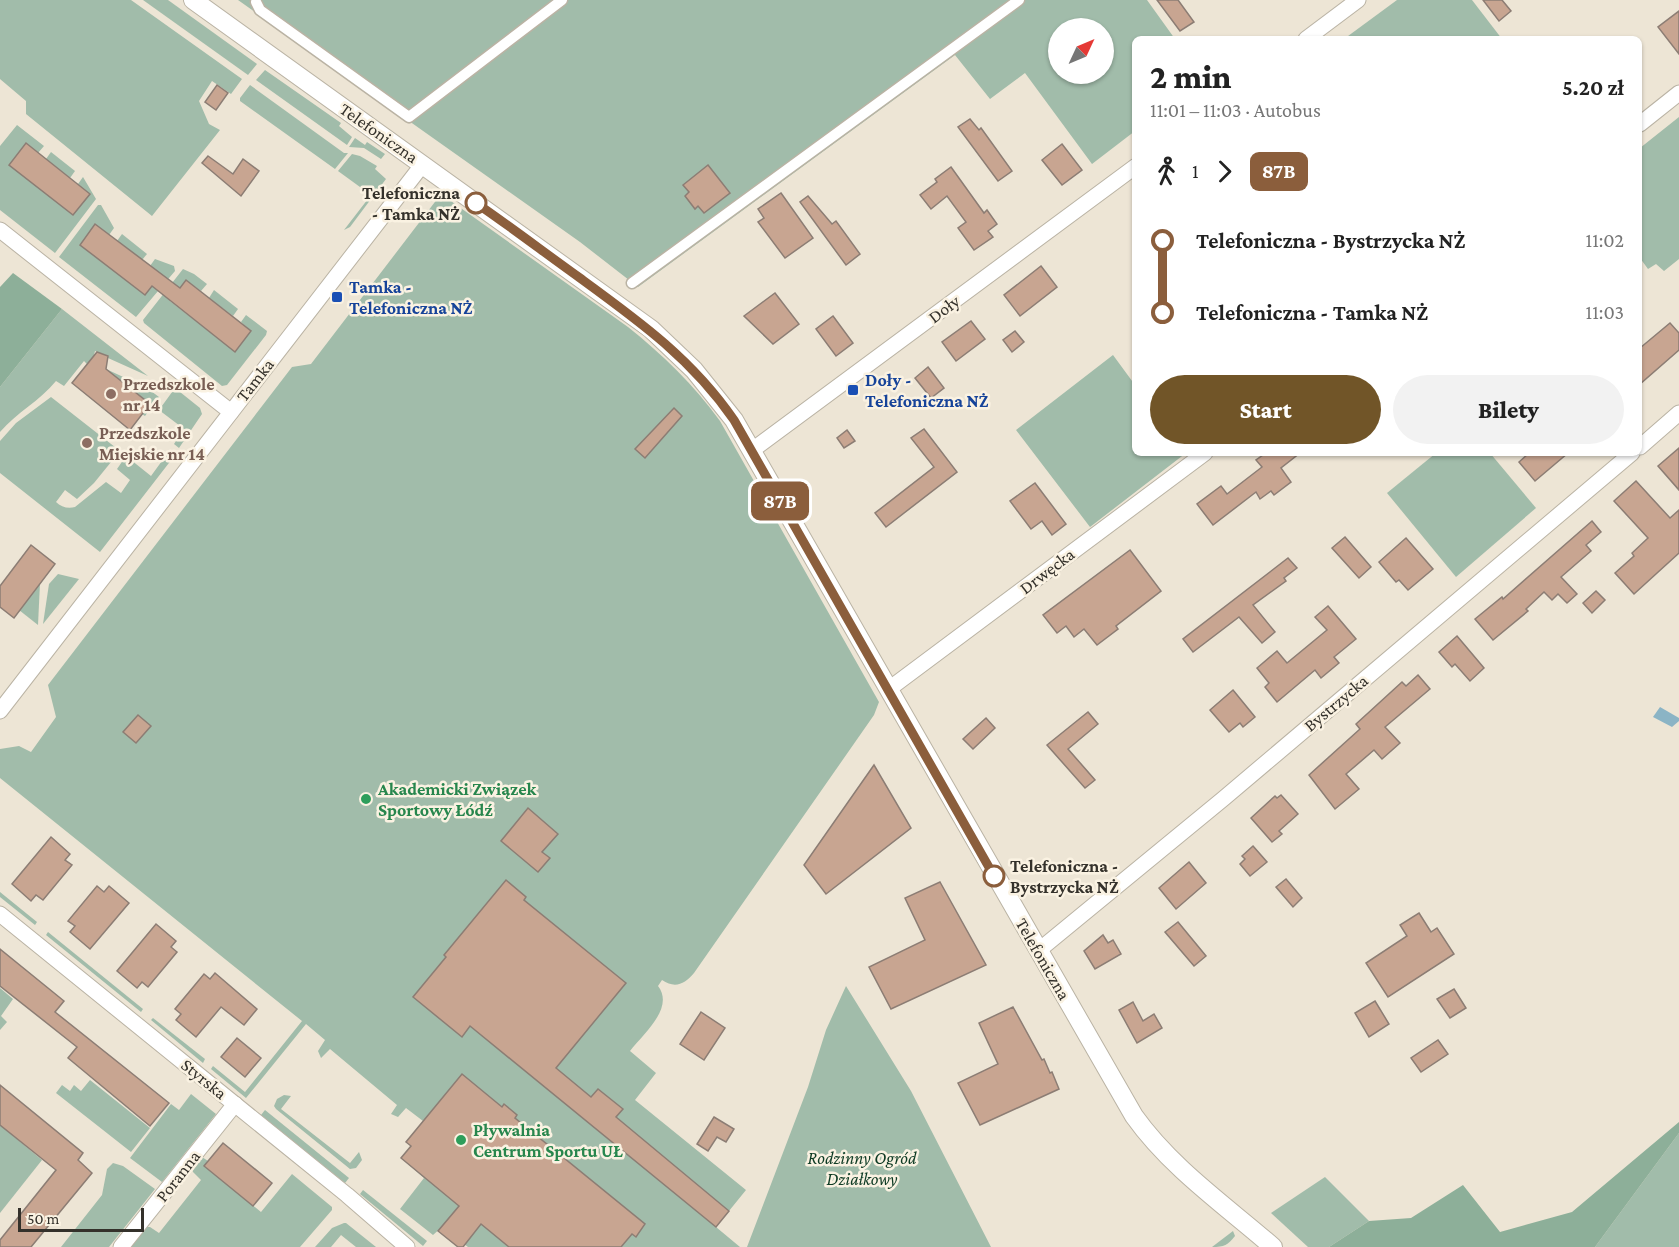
<!DOCTYPE html>
<html lang="pl">
<meta charset="utf-8">
<style>
body{margin:0;font-family:"Crimson Pro",serif;background:#f2f2f2;color:#222;height:100vh;display:flex;flex-direction:column;font-size:22px;white-space:nowrap}
*{box-sizing:border-box;margin:0}
p{font-size:20px;color:#767676}
.icon{flex:none;width:33px;height:33px;fill:none;stroke:currentColor;stroke-width:2;stroke-linecap:round;stroke-linejoin:round}
.map{position:relative;flex:1;overflow:hidden}
.side{position:absolute;left:1132px;top:36px;width:510px;height:420px;display:flex;flex-direction:column;background:#fff;border-radius:9px;box-shadow:0 2px 4px #0004}
.side>*{flex:none}
.badge{padding:0 12px;border-radius:9px;font-size:21px;line-height:39px}
.needle{width:39px;rotate:46deg}
.fabs{position:absolute;left:1048px;top:18px;display:grid;gap:12px}
.fabs a{display:grid;place-items:center;width:66px;height:66px;border-radius:50%;background:#fff;box-shadow:0 2px 4px #0004;font-size:30px}
.scale{position:absolute;left:18px;bottom:15px;width:126px;box-sizing:border-box;padding-left:6px;border:3px solid #34312b;border-top:0;font-size:16px;line-height:21px;white-space:nowrap;color:#34312b;-webkit-text-stroke:4px #faf2e2;paint-order:stroke}
.map>.badge{position:absolute;translate:-50% -50%;box-shadow:0 0 0 3px #fff}
.legs{display:flex;align-items:center;gap:9px;height:66px;padding:0 18px;font-size:20px}
.legs p{margin-inline-start:auto}
.head{display:flex;align-items:center;justify-content:space-between;height:102px;padding:0 18px}
h1{font-size:33px;font-weight:800;line-height:45px}
.cta{display:flex;gap:12px;margin-top:auto;padding:12px 18px}
.cta a{flex:1;height:69px;border-radius:36px;background:#715528;color:#fff;font-size:24px;font-weight:800;line-height:69px;text-align:center}
.cta a+a{background:#f2f2f2;color:#222}
ul{padding:0 18px;list-style:none}
li{display:flex;align-items:center;gap:21px;height:72px;font-size:22px}
li i{display:grid;place-items:center;width:9px;height:100%;margin:0 8px;background:currentColor}
li i::after{content:'';width:15px;height:15px;margin:-8px;border:4px solid;border-radius:50%;background:#fff}
li p{margin-inline-start:auto}
li:first-child i{background:linear-gradient(#0000 50%,currentColor 0)}
li:last-child i{background:linear-gradient(currentColor 50%,#0000 0)}
.map>svg:first-child{display:block}
.green{fill:#a1bcaa;fill-rule:evenodd}
.forest{fill:#8daf99}
.water{fill:#8bb4c5}
.building{fill:#c8a591;stroke:#8c7d74;stroke-width:1.5}
.lines{fill:none;stroke-linecap:round;stroke-linejoin:round}
.pedestrian-casing{stroke:#bab3a4;stroke-width:13}
.minor-casing{stroke:#bab3a4;stroke-width:17}
.tertiary-casing{stroke:#bab3a4;stroke-width:20}
.pedestrian{stroke:#fff;stroke-width:10}
.minor{stroke:#fff;stroke-width:15}
.tertiary{stroke:#fff;stroke-width:18}
.line-1-casing{stroke:#fff;stroke-width:14}
.line-1{stroke:#8b5e3c;stroke-width:9}
.stop-1-dot{fill:#fff;stroke:#8b5e3c;stroke-width:3}
.transit-dot{fill:#1a4fb4;stroke:#faf2e2;stroke-width:2}
.education-dot{fill:#8d6e63;stroke:#faf2e2;stroke-width:2}
.leisure-dot{fill:#2e9e5b;stroke:#faf2e2;stroke-width:2}
.labels{text-anchor:middle;dominant-baseline:central;stroke-width:5;stroke-linejoin:round;paint-order:stroke}
.street-label{font-size:18px;fill:#34312b;stroke:#faf2e2}
.stop-label{font-size:18px;font-weight:bold;fill:#34312b;stroke:#faf2e2;text-anchor:end}
.transit-label{font-size:18px;font-weight:bold;fill:#164399;stroke:#faf2e2;text-anchor:start}
.education-label{font-size:18px;font-weight:bold;fill:#785e54;stroke:#faf2e2;text-anchor:start}
.leisure-label{font-size:18px;font-weight:bold;fill:#27864d;stroke:#faf2e2;text-anchor:start}
.park-label{font-size:18px;font-style:italic;fill:#0d3a23;stroke:#faf2e2}
</style>
<div class="map">
<svg width="1679" height="1247" viewBox="0 0 1679 1247">
<rect width="100%" height="100%" fill="#ede5d5"/>
<g class="green">
<polygon points="0,0 131,0 242,79 231,94 212,81 199,101 209,124 220,130 152,216 26,114 26,101 0,79"/>
<polygon points="143,0 168,0 257,64 248,75"/>
<path d="M238,0H1147L1175,39H1136L1135,131L1092,164L1025,73L990,99L955,55L638,287L580,242ZM1059,28H1104V74H1059Z"/>
<polygon points="1397,0 1472,0 1502,39 1344,39"/>
<polygon points="265,70 341,123 339,126 352,137 347,145 256,80"/>
<polygon points="250,85 344,153 348,153 335,169 240,101 240,98"/>
<polygon points="1679,117 1679,259 1664,271 1656,264 1648,269 1640,258 1640,148"/>
<polygon points="17,125 44,146 38,153 26,143 9,165 78,184 83,177 96,199 55,253 0,210 0,146"/>
<polygon points="355,138 365,145 367,142 385,154 381,159 364,148 349,147"/>
<polygon points="51,152 75,171 70,178 46,159"/>
<polygon points="352,154 360,156 377,166 375,169 386,179 350,227 344,230 371,195 338,171"/>
<path d="M441,194L628,327C663,355 694,385 720,421L879,702L874,715L694,973C685,984 675,989 662,980L658,986C675,1008 643,1034 630,1051L656,1073L635,1100L746,1190L716,1227L740,1247H468L442,1227L433,1235L400,1209L424,1178L401,1158L411,1146L406,1142L423,1121L406,1108L398,1117L391,1114L397,1105L330,1049L321,1058L318,1051L325,1040L306,1024L246,1098L211,1069L213,1066L245,1092L302,1021L0,778V749L19,746L31,752L56,717L48,685L292,367L311,364Z"/>
<polygon points="98,205 101,205 114,228 109,235 95,225 80,245 145,295 150,266 155,259 174,266 175,271 136,317 59,257"/>
<polygon points="122,234 147,254 142,260 117,241"/>
<polygon points="183,269 194,274 207,284 201,291 186,280 170,301 234,351 251,331 241,322 246,315 267,331 266,335 227,385 222,386 144,323 143,320"/>
<polygon points="214,290 238,309 233,316 209,298"/>
<path d="M62,309L148,376L108,358V356L95,351L93,359L87,364L84,361L64,386L56,381C40,401 17,412 0,432V387Z"/>
<polygon points="1113,355 1135,385 1136,453 1186,453 1090,527 1016,430"/>
<polygon points="106,369 147,388 159,397 145,416 142,414 150,404"/>
<polygon points="175,388 200,408 202,414 179,448 174,444 184,429 159,410"/>
<path d="M51,397L120,451L94,483L77,499L65,490L56,502C61,507 68,509 75,507L106,482L121,493L130,480L117,469L126,456L151,476L167,454L172,459L100,552L0,473V441L16,423Z"/>
<polygon points="1436,453 1490,453 1536,508 1456,577 1387,493"/>
<polygon points="58,574 79,579 43,624 49,584"/>
<polygon points="40,583 38,625 19,610"/>
<polygon points="0,892 37,922 35,925 0,897"/>
<polygon points="48,932 143,1009 141,1012 46,935"/>
<polygon points="846,986 911,1091 991,1247 747,1247 808,1087 826,1030"/>
<polygon points="0,988 13,999 1,1016 7,1022 0,1030"/>
<polygon points="153,1018 205,1059 203,1063 151,1020"/>
<polygon points="90,1080 150,1128 131,1152 56,1093 62,1085 70,1091 74,1085 81,1091"/>
<polygon points="191,1094 216,1114 162,1182 130,1158 171,1104 179,1110"/>
<polygon points="284,1095 291,1096 281,1109 350,1163 359,1152 362,1160 356,1168 350,1169 276,1109 274,1106 277,1099"/>
<polygon points="265,1110 349,1178 345,1183 261,1115"/>
<polygon points="0,1125 42,1160 0,1213"/>
<polygon points="1679,1133 1679,1247 1595,1247"/>
<polygon points="202,1157 208,1161 205,1166 261,1212 292,1174 332,1207 332,1210 300,1247 129,1247 146,1227 150,1227 159,1233 201,1180 193,1172 192,1168"/>
<polygon points="113,1163 123,1166 155,1189 109,1247 61,1247 102,1195 107,1169"/>
<polygon points="1325,1177 1369,1221 1329,1247 1308,1247 1271,1213"/>
<polygon points="363,1190 427,1241 423,1246 360,1194"/>
<polygon points="344,1223 346,1223 376,1247 356,1247 341,1235 331,1247 315,1247 332,1228"/>
<path d="M1233,1231L1235,1236C1228,1245 1224,1247 1212,1247Z"/>
</g>
<g class="forest">
<polygon points="13,273 62,309 0,387 0,287"/>
<polygon points="1679,1122 1679,1133 1595,1247 1329,1247 1369,1221 1411,1218 1463,1185 1500,1232 1572,1212"/>
</g>
<polygon class="water" points="1660,707 1679,718 1679,721 1672,727 1653,717"/>
<g class="building">
<polygon points="1157,0 1178,0 1194,22 1180,31"/>
<polygon points="1483,0 1502,0 1511,11 1499,21"/>
<polygon points="1679,11 1679,54 1658,27"/>
<polygon points="217,85 228,93 216,110 205,102"/>
<polygon points="970,119 979,130 981,128 1012,171 998,181 958,127"/>
<polygon points="26,143 90,194 73,215 9,165"/>
<polygon points="1062,144 1082,170 1062,185 1042,160"/>
<polygon points="208,156 233,174 243,159 259,171 241,196 202,163"/>
<polygon points="708,165 730,193 704,213 698,206 695,209 685,196 689,192 683,185"/>
<polygon points="951,167 984,213 987,210 997,224 988,231 993,237 974,250 958,228 966,222 947,196 931,209 920,195 937,182 935,179"/>
<polygon points="781,193 813,238 785,258 758,222 764,218 758,209"/>
<polygon points="808,196 832,224 836,221 860,254 846,265 800,202"/>
<polygon points="95,224 180,288 186,280 251,331 235,352 152,286 145,295 80,245"/>
<polygon points="1041,266 1057,287 1020,316 1004,295"/>
<polygon points="775,293 799,324 773,344 744,316"/>
<polygon points="833,316 853,343 836,356 816,329"/>
<polygon points="971,321 985,339 956,361 942,342"/>
<polygon points="1670,323 1679,333 1679,350 1640,384 1640,348"/>
<polygon points="1015,331 1024,342 1012,352 1003,340"/>
<polygon points="97,352 108,356 106,369 150,404 130,430 72,383"/>
<polygon points="928,367 944,388 931,398 915,378"/>
<polygon points="674,408 682,416 645,458 635,449"/>
<polygon points="924,429 957,472 886,527 875,513 934,467 911,438"/>
<polygon points="847,430 855,441 844,448 837,438"/>
<polygon points="1679,448 1679,490 1658,466"/>
<polygon points="1266,453 1300,453 1281,468 1291,482 1274,495 1271,491 1260,499 1256,492 1213,525 1197,504 1221,486 1227,494 1262,467 1256,460"/>
<polygon points="1529,453 1568,453 1535,481 1519,462"/>
<polygon points="1636,481 1670,518 1679,510 1679,553 1634,594 1615,573 1634,556 1632,553 1648,538 1614,501"/>
<polygon points="1035,483 1066,524 1052,535 1042,521 1031,529 1010,501"/>
<polygon points="1592,521 1601,532 1586,545 1591,551 1561,577 1577,594 1567,603 1558,594 1552,600 1544,592 1526,609 1528,611 1493,640 1475,619 1502,597 1503,599"/>
<polygon points="1345,537 1371,567 1359,578 1332,548"/>
<polygon points="1406,538 1433,569 1408,590 1399,580 1396,582 1379,562"/>
<polygon points="31,545 55,564 14,618 0,607 0,586"/>
<polygon points="1130,550 1161,591 1116,626 1118,629 1097,645 1084,629 1074,637 1066,626 1057,633 1043,615"/>
<polygon points="1288,558 1297,568 1284,578 1286,581 1253,605 1275,632 1262,643 1239,617 1193,652 1183,639"/>
<polygon points="1596,591 1605,600 1592,613 1583,603"/>
<polygon points="1328,606 1356,639 1334,657 1339,663 1321,678 1315,670 1277,702 1265,687 1269,683 1257,668 1277,651 1287,663 1327,630 1315,617"/>
<polygon points="1457,636 1484,668 1470,681 1455,664 1452,667 1439,652"/>
<polygon points="1418,675 1430,689 1385,727 1400,743 1382,759 1374,750 1346,774 1359,789 1335,809 1309,775 1360,729 1356,724 1402,682 1406,686"/>
<polygon points="1233,690 1255,717 1243,727 1240,723 1229,732 1210,710"/>
<polygon points="1088,712 1098,724 1068,749 1095,780 1085,788 1047,745"/>
<polygon points="138,715 151,726 136,743 123,732"/>
<polygon points="986,718 995,728 973,749 963,739"/>
<polygon points="874,765 911,828 826,894 804,865"/>
<polygon points="1281,795 1298,814 1279,831 1282,834 1272,842 1251,818 1275,796 1277,798"/>
<polygon points="528,808 558,834 542,852 550,858 538,872 501,841"/>
<polygon points="51,837 70,854 65,860 72,865 43,900 36,895 31,901 12,884"/>
<polygon points="1253,846 1267,862 1250,876 1240,864 1245,859 1242,856"/>
<polygon points="1189,862 1206,883 1176,909 1159,888"/>
<polygon points="1286,879 1302,898 1293,907 1276,887"/>
<polygon points="506,880 526,897 524,900 626,983 556,1068 591,1097 598,1089 623,1109 616,1117 729,1211 716,1227 470,1026 462,1037 413,997 446,957 444,955"/>
<polygon points="940,882 986,965 891,1009 869,967 925,940 905,898"/>
<polygon points="97,886 104,892 109,886 129,903 90,949 70,932 75,926 68,921"/>
<polygon points="1419,913 1431,932 1437,928 1454,954 1388,997 1366,963 1407,936 1400,925"/>
<polygon points="1178,922 1206,956 1194,966 1165,932"/>
<polygon points="156,924 176,941 171,947 177,952 148,987 142,982 137,988 117,971"/>
<polygon points="1103,935 1108,943 1113,940 1121,954 1095,969 1084,951"/>
<polygon points="0,949 64,1001 55,1012 169,1103 150,1126 68,1058 77,1047 0,986"/>
<polygon points="215,973 257,1009 244,1025 221,1007 196,1037 176,1020 181,1014 175,1009 204,974 210,979"/>
<polygon points="1454,989 1466,1008 1450,1018 1437,999"/>
<polygon points="1375,1001 1389,1024 1369,1037 1355,1013"/>
<polygon points="1133,1002 1143,1021 1154,1014 1162,1028 1137,1043 1119,1010"/>
<polygon points="1013,1007 1042,1060 1044,1059 1050,1073 1052,1072 1059,1089 980,1125 958,1083 998,1064 979,1023"/>
<polygon points="701,1012 725,1028 704,1060 680,1044"/>
<polygon points="237,1038 261,1058 245,1077 221,1057"/>
<polygon points="1438,1040 1448,1054 1421,1072 1411,1058"/>
<polygon points="462,1074 502,1107 504,1104 517,1115 515,1118 645,1224 636,1237 632,1234 621,1247 509,1247 481,1224 463,1247 458,1247 438,1231 459,1206 401,1158 411,1146 406,1142"/>
<polygon points="0,1085 83,1153 78,1160 92,1173 31,1247 0,1247 0,1240 56,1170 0,1125"/>
<polygon points="714,1117 734,1129 726,1142 717,1137 708,1151 697,1144"/>
<polygon points="223,1143 272,1183 253,1206 204,1166"/>
</g>
<g class="lines">
<defs>
<g id="pedestrian">
<polyline points="256,2 260,10 409,117 562,0"/>
<polyline points="632,283 1019,0"/>
</g>
<g id="minor">
<polyline points="1306,39 1358,0"/>
<polyline points="1640,124 1679,93"/>
<polyline points="0,230 231,412"/>
<polyline points="1640,447 1679,413"/>
<polyline points="751,451 1136,166"/>
<polyline points="889,689 1205,453"/>
<polyline points="0,711 423,164"/>
<polyline points="0,914 347,1195 407,1247"/>
<polyline points="1038,951 1223,799 1632,453"/>
<polyline points="121,1247 235,1104"/>
</g>
<path id="tertiary" d="M193,0L651,329L694,370L734,420L1134,1116C1171,1168 1226,1206 1273,1247"/>
</defs>
<use href="#pedestrian" class="pedestrian-casing"/>
<use href="#minor" class="minor-casing"/>
<use href="#tertiary" class="tertiary-casing"/>
<use href="#pedestrian" class="pedestrian"/>
<use href="#minor" class="minor"/>
<use href="#tertiary" class="tertiary"/>
</g>
<g class="lines">
<defs>
<path id="line-1" d="M476,203C511,227 545,253 580,278C639,321 692,359 734,420L994,876"/>
</defs>
<use href="#line-1" class="line-1-casing"/>
<use href="#line-1" class="line-1"/>
</g>
<g class="stop-1-dot">
<circle cx="476" cy="203" r="10"/>
<circle cx="994" cy="876" r="10"/>
</g>
<g class="transit-dot">
<rect x="331" y="291" width="12" height="12" rx="3"/>
<rect x="847" y="384" width="12" height="12" rx="3"/>
</g>
<g class="education-dot">
<circle cx="111" cy="394" r="6"/>
<circle cx="87" cy="443" r="6"/>
</g>
<g class="leisure-dot">
<circle cx="366" cy="799" r="6"/>
<circle cx="461" cy="1140" r="6"/>
</g>
<g class="labels">
<g class="street-label">
<text transform="translate(379 133) rotate(35)">Telefoniczna</text>
<text transform="translate(944 309) rotate(-37)">Doły</text>
<text transform="translate(255 380) rotate(-52)">Tamka</text>
<text transform="translate(1047 571) rotate(-37)">Drwęcka</text>
<text transform="translate(1336 703) rotate(-40)">Bystrzycka</text>
<text transform="translate(1043 959) rotate(60)">Telefoniczna</text>
<text transform="translate(204 1079) rotate(39)">Styrska</text>
<text transform="translate(178 1176) rotate(-52)">Poranna</text>
</g>
<g class="stop-label">
<text x="460" y="193">Telefoniczna<tspan x="460" dy="21">- Tamka NŻ</tspan></text>
<text x="1010" y="866" text-anchor="start">Telefoniczna -<tspan x="1010" dy="21">Bystrzycka NŻ</tspan></text>
</g>
<g class="transit-label">
<text x="349" y="287">Tamka -<tspan x="349" dy="21">Telefoniczna NŻ</tspan></text>
<text x="865" y="380">Doły -<tspan x="865" dy="21">Telefoniczna NŻ</tspan></text>
</g>
<g class="education-label">
<text x="123" y="384">Przedszkole<tspan x="123" dy="21">nr 14</tspan></text>
<text x="99" y="433">Przedszkole<tspan x="99" dy="21">Miejskie nr 14</tspan></text>
</g>
<g class="leisure-label">
<text x="378" y="789">Akademicki Związek<tspan x="378" dy="21">Sportowy Łódź</tspan></text>
<text x="473" y="1130">Pływalnia<tspan x="473" dy="21">Centrum Sportu UŁ</tspan></text>
</g>
<g class="park-label">
<text x="862" y="1158">Rodzinny Ogród<tspan x="862" dy="21">Działkowy</tspan></text>
</g>
</g>
</svg>
<div class="fabs">
<a><svg class="needle" viewBox="-14 -14 28 28"><path d="M0-13l5 13h-10z" fill="#e53935"/><path d="M0 13l5-13h-10z" fill="#767676"/></svg></a>
</div>
<div class="scale">50 m</div>
<b class="badge" style="left:780px;top:501px;background:#8b5e3c;color:#fff">87B</b>
<section class="side">
<div class="head"><div><h1>2 min</h1><p>11:01 – 11:03 · Autobus</p></div><b>5.20 zł</b></div>
<div class="legs"><svg class="icon" aria-label="walk" viewBox="0 0 24 24"><circle cx="13" cy="4" r="2"/><path d="M13 8l-2 6 4 7M11 14l-3 7M7 12l3-4h3l4 4"/></svg>1<svg class="icon" aria-label="forward" viewBox="0 0 24 24"><path d="M9 5l7 7-7 7"/></svg><b class="badge" style="background:#8b5e3c;color:#fff">87B</b></div>
<ul>
<li><i style="color:#8b5e3c"></i><b>Telefoniczna - Bystrzycka NŻ</b><p>11:02</p></li>
<li><i style="color:#8b5e3c"></i><b>Telefoniczna - Tamka NŻ</b><p>11:03</p></li>
</ul>
<div class="cta"><a>Start</a><a>Bilety</a></div>
</section>
</div>
